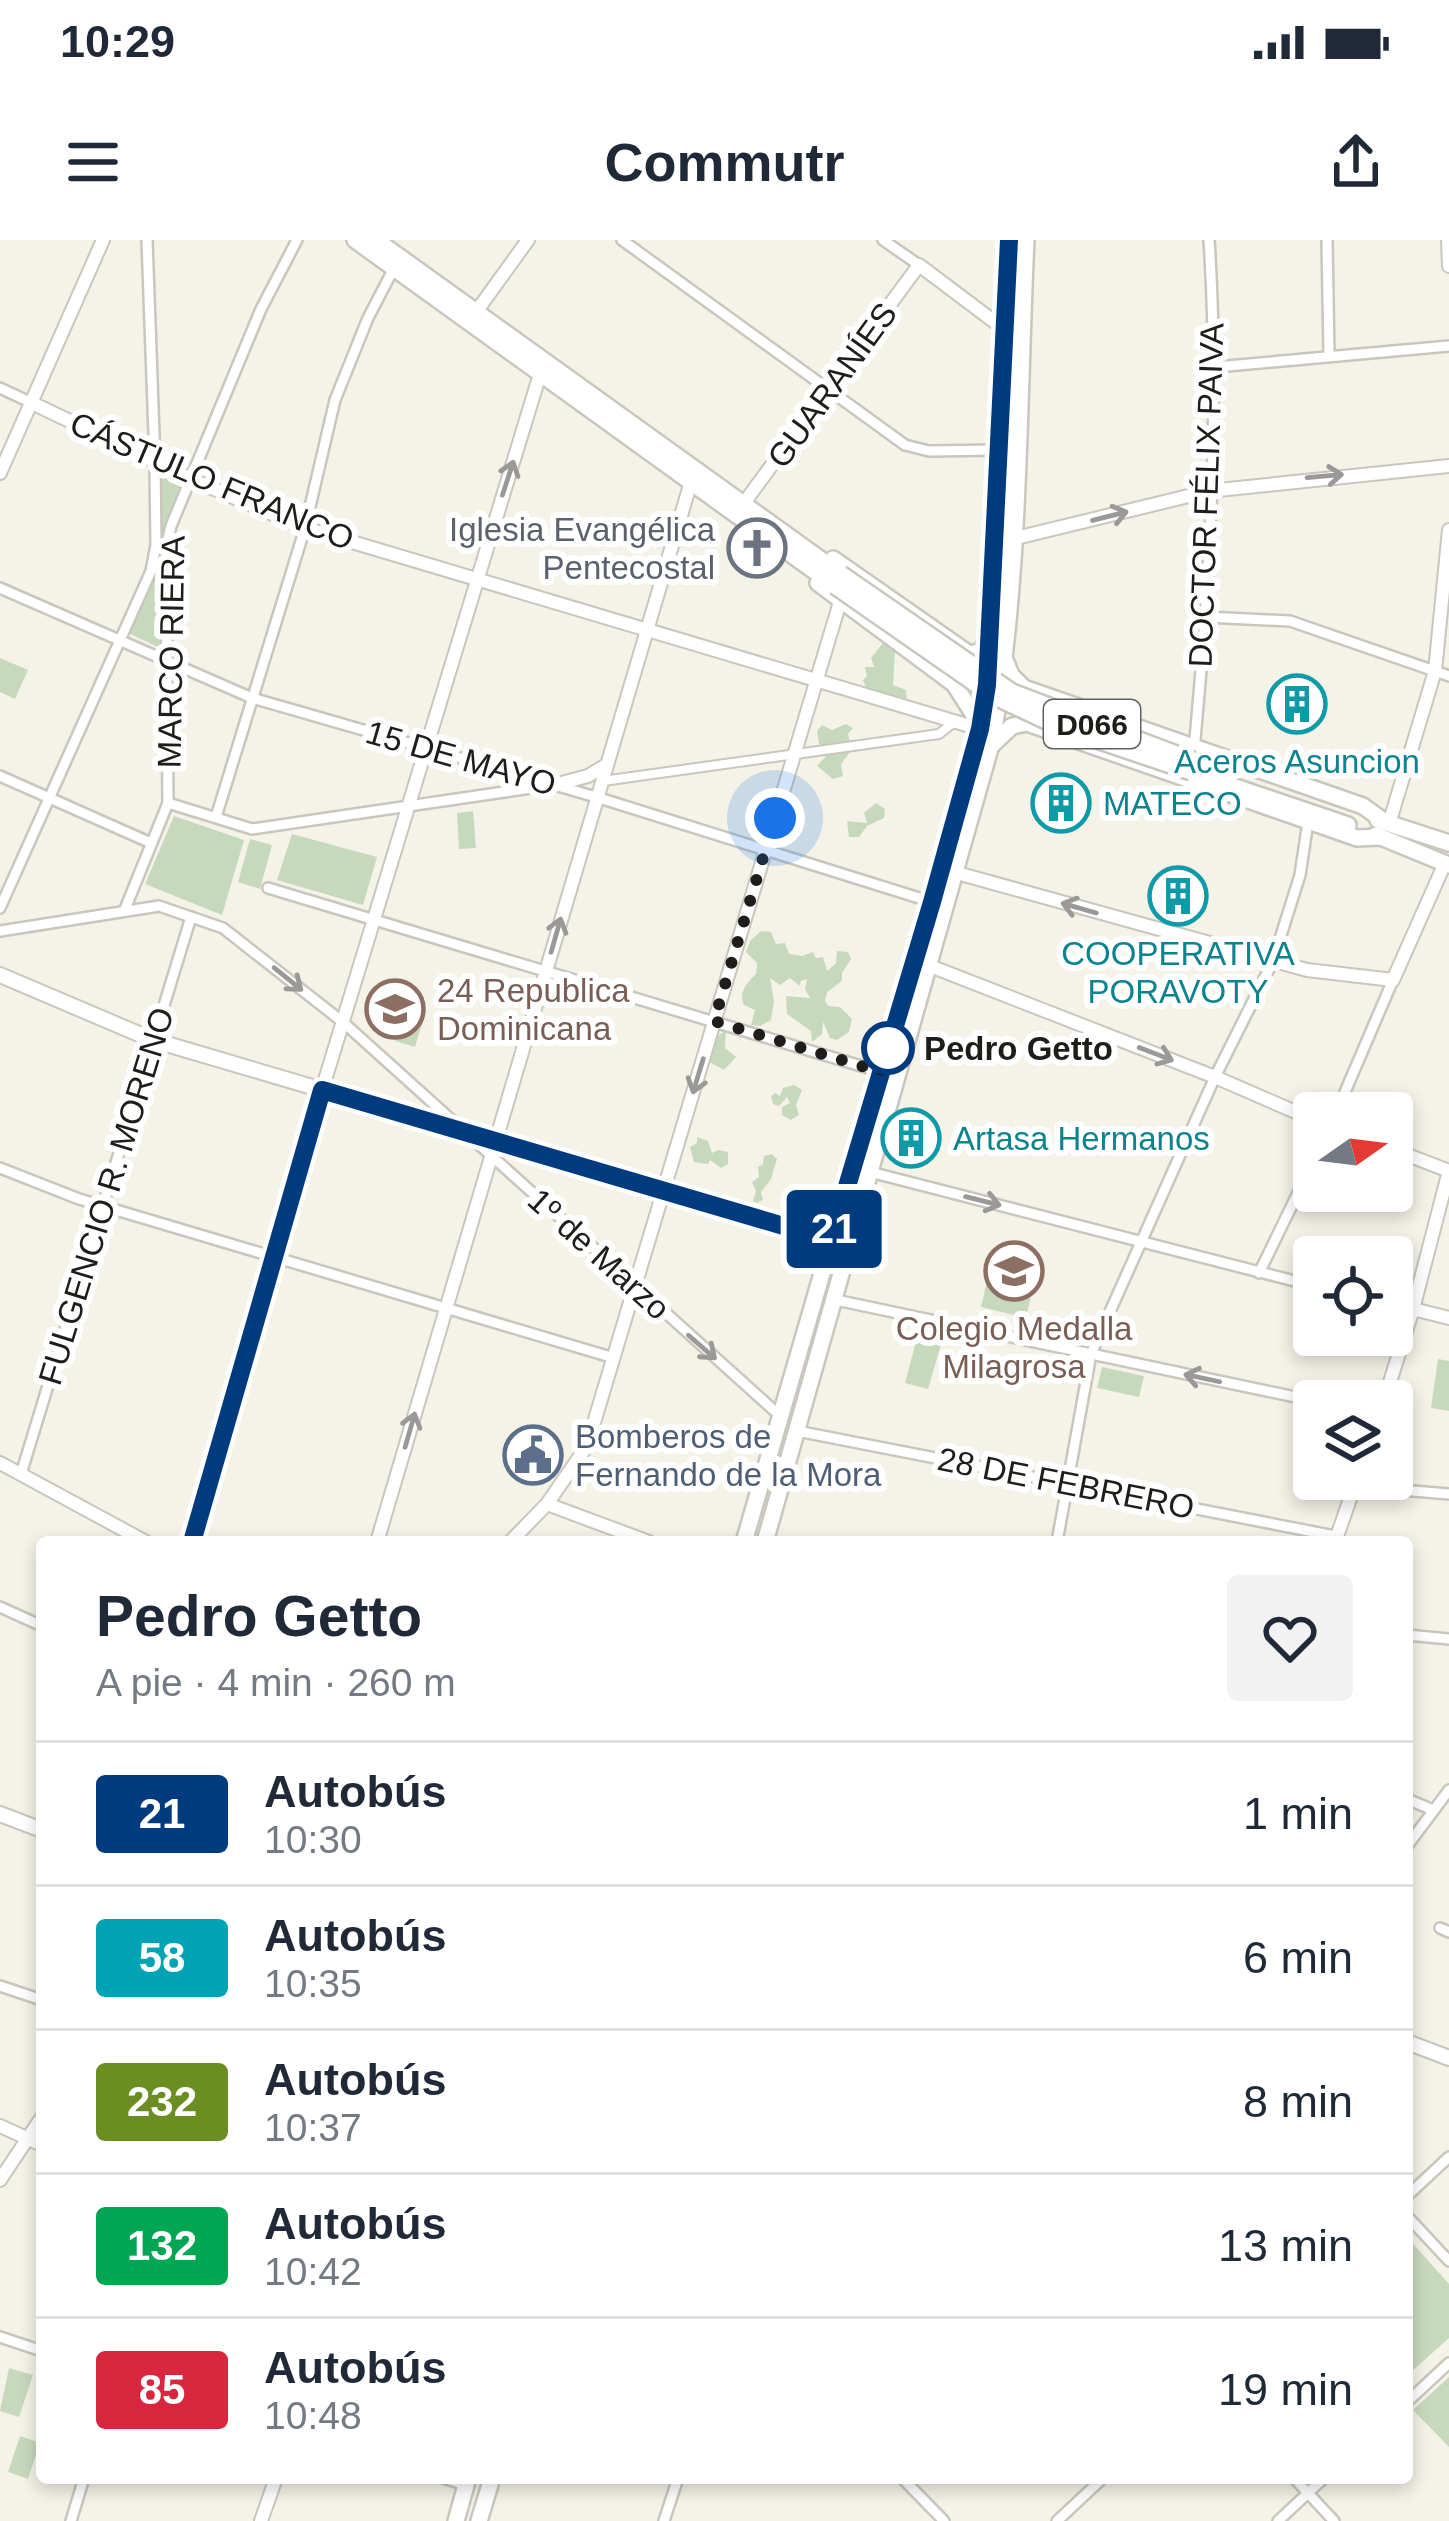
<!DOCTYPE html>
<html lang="es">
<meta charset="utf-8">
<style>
body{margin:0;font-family:Arial,sans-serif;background:#f2f2f3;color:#1f2937;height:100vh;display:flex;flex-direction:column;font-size:45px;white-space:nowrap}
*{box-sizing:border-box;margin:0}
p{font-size:39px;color:#747a83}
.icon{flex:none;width:66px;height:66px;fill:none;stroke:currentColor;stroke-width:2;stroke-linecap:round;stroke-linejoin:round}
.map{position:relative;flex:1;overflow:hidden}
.side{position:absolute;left:36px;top:1296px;width:1377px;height:948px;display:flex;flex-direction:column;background:#fff;border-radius:12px;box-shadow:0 6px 18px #0003}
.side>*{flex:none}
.badge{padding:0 24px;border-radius:9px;font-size:42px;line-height:78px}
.needle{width:78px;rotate:76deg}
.controls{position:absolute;left:1293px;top:852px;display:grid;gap:24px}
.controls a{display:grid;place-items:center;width:120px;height:120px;border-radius:12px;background:#fff;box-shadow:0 6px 18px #0003;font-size:60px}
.you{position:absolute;width:60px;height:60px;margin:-30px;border:9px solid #fff;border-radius:50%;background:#1a73e8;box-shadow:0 0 0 18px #1a73e833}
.map>.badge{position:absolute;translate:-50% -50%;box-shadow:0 0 0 6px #fff}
.round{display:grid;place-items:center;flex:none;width:126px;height:126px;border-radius:12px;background:#f2f2f3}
.headline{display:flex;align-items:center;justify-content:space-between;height:204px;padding:0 60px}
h1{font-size:57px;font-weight:700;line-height:90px}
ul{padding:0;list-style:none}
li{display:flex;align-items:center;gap:36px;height:144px;padding:0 60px;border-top:3px solid #e0e1e3}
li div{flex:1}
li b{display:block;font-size:45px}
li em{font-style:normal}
li .badge{min-width:132px;font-weight:700;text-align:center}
.status{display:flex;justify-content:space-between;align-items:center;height:84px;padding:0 60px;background:#fff;direction:ltr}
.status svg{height:33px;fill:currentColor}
header{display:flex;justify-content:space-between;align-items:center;height:156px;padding:0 60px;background:#fff;font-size:54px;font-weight:700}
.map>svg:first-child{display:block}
.green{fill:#c7d9bd}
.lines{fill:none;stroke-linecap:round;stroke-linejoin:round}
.pedestrian-casing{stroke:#c9c7bd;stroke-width:12}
.minor-casing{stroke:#c9c7bd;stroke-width:14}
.tertiary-casing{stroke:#c9c7bd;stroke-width:16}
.secondary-casing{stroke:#c9c7bd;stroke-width:18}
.trunk-casing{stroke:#c9c7bd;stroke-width:20}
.pedestrian{stroke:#fff;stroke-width:8}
.minor{stroke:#fff;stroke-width:9}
.tertiary{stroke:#fff;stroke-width:12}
.secondary{stroke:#fff;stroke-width:14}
.trunk{stroke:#fff;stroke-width:15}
.trunk-bridge-casing{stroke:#c9c7bd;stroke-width:20;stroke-linecap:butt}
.trunk-bridge{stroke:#fff;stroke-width:15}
.oneway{stroke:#9a9998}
.line-casing{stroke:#fff;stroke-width:27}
.line{stroke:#003b80;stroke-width:18}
.walk{stroke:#1e1d19;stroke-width:12;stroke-dasharray:0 21.6}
.stop-dot{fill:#fff;stroke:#003b80;stroke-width:6}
.labels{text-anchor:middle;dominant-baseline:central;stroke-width:12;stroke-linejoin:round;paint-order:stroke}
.shield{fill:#fff;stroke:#62615e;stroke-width:3}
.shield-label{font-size:30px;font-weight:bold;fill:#1e1d19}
.street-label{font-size:33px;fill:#1e1d19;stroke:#fff}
.worship-label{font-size:33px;fill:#5b616d;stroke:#fff;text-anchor:end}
.culture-label{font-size:33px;fill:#0d838f;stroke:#fff}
.education-label{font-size:33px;fill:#785e54;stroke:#fff;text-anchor:start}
.stop-label{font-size:33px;font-weight:bold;fill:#1e1d19;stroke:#fff;text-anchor:start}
.service-label{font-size:33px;fill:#4e5e75;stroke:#fff;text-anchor:start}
</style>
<div class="status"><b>10:29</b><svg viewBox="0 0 49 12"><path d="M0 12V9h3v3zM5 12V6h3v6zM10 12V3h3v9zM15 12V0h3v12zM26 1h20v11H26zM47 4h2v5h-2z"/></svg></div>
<header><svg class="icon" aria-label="menu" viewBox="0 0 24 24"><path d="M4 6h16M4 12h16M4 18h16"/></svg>Commutr<svg class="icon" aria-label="share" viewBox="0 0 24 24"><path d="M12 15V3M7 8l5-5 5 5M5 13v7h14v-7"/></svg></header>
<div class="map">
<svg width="1449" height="2281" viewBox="0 0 1449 2281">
<rect width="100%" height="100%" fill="#f5f3e7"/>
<g class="green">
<path d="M162,233L183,245L167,282L160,312V408L128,393C154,332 162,303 158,236Z"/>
<polygon points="883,403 895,411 893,445 906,450 907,462 868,452 863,440 867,436 865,427 874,427 871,418"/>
<polygon points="0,418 28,430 15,459 0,452"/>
<polygon points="846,484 853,488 848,494 850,502 830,505 827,509 819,504 817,491 822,485 832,490"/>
<polygon points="846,510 850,512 841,524 843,536 833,539 817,526 831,511"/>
<polygon points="876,563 885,569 884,578 867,586 859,597 849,597 847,581 867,583 864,573"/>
<polygon points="473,571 476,608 459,609 457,573"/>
<polygon points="174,576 244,600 222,675 145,644"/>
<polygon points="292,594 377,617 363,665 277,640"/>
<polygon points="250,599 272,605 260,649 238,642"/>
<path d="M761,691L771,692L776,704L785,703L789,714L802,716L813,712L816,718L823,717L827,731L836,723L837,711L848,712L851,719L842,733V741L827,752L825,761L828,766L840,767L852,779L849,792L837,800L830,798L823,782L822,794L812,802L811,791L787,774L786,756L810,758L805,749L807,739L801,741L800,746L790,738L780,745L770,738L774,761L771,780L760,786L751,785L755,770L744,765C738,752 747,743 756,734L757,723L746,712L750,701Z"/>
<polygon points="405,769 425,774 415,807 395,801"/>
<polygon points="726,790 725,808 736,817 724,830 704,819 714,799"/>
<polygon points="794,845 802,850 796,865 799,875 791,880 782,875 782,867 790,863 787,857 779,866 773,864 771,856 775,853 780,856 783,848"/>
<polygon points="697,897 708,901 712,913 718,910 728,912 728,924 721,928 710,920 708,924 694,922 690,907 697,903"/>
<polygon points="772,914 777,919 771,939 761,952 763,960 757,963 753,961 756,951 752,942 759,937 758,927 763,924 764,916"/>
<polygon points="987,1041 1032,1052 1026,1078 981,1067"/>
<polygon points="918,1094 942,1101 928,1149 905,1143"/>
<polygon points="1438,1119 1449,1121 1449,1171 1431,1168"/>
<polygon points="1102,1127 1144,1136 1139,1157 1097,1148"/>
<polygon points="1407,1997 1449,2044 1449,2098 1411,2132 1407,2128"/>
<polygon points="9,2128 33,2135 19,2177 0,2171"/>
<polygon points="1449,2137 1449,2207 1413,2170"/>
<polygon points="20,2196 40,2203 28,2239 8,2232"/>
</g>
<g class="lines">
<defs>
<polyline id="pedestrian" points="603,541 939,494 953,483"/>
<g id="minor">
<polyline points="622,0 905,205 929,211 999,210"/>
<polyline points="883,0 919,25"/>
<polyline points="1327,0 1329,115"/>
<polyline points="1216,127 1449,106"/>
<polyline points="0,148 32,163"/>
<polyline points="0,348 252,458 596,557 932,662"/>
<polyline points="1206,377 1290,381 1449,436"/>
<path d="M1194,510C1210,340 1220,169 1209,0"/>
<polyline points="0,536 151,603"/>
<polyline points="168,563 252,589 552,545"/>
<polyline points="216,577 305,288 335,160 368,78 394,28"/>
<polyline points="268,648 881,832"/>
<polyline points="0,668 151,331 156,305 155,222 147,0"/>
<polyline points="125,669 168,563 166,308 171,286 261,69 297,0"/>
<polyline points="0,691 159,666 223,688 344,783 778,1174"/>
<polyline points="1336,873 1393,740"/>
<polyline points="0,928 79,959 614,1118"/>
<polyline points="870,932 1314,1046"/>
<polyline points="1259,1033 1314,920"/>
<polyline points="836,1060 1314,1161"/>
<polyline points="1392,1064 1413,1069"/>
<polyline points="797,1191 1335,1296"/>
<polyline points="21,1234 191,677"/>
<polyline points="1354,1246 1449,1254"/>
<polyline points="1057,1302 1091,1114 1215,837 1273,721 1300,635 1308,582"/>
<polyline points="0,1367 42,1386"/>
<polyline points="1407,1395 1449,1399"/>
<polyline points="1407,1559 1433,1570"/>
<polyline points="1407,1606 1449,1550"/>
<polyline points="1440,1688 1449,1692"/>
<polyline points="0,1746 42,1760"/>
<polyline points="1407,1956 1449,1917"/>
<polyline points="1407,1976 1449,2021"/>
<polyline points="0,2097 42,2111"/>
<polyline points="1407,2162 1449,2123"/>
<polyline points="443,2238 466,2245"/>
<polyline points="902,2238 944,2281"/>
<polyline points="1294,2238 1334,2281"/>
<polyline points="71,2281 84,2238"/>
<polyline points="664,2281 678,2238"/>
<polyline points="1057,2281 1103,2238"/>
<polyline points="1278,2281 1324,2238"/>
</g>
<g id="tertiary">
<polyline points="1448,0 1449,26"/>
<polyline points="476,72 528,0"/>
<polyline points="32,163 193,240 305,288 980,489"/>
<polyline points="0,233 103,0"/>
<polyline points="744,263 919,25 1004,89"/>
<polyline points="1012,299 1209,251 1449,226"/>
<polyline points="554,545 588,536 606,525"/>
<polyline points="1389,584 1435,431 1449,290"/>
<polyline points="957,633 1307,730 1393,740 1445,623"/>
<polyline points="930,726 1215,837 1314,880"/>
<polyline points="1413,1069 1449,1078"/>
<polyline points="1384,1161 1413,1069 1449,931 1392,909"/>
<polyline points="0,1223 146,1302"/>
<polyline points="547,1264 649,1302"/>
<polyline points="192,1302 322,850 540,134"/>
<polyline points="377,1302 690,245"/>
<polyline points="510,1302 547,1264 587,1206 840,362"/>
<polyline points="1335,1302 1357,1239"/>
<polyline points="0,1886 42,1905"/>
<polyline points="0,1940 42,1877"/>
<polyline points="261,2281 276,2238"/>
</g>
<g id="secondary">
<polyline points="0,735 153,800 831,1000"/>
<polyline points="0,1574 42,1590"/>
<polyline points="1407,1802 1449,1818"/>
</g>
<g id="trunk">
<polyline points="355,0 835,346"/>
<polyline points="376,0 841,334"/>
<polyline points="833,319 969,414 981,412 986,401"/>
<polyline points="818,343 954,444 979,483"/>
<polyline points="1006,422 1011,435 1024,448 1363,566 1385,582"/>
<polyline points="992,505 1012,486 1027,483 1357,598 1381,597"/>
<polyline points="1200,535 1348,585"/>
<polyline points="1378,580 1449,603"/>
<polyline points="1376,595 1449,625"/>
<polyline points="744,1302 980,489 987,445 1009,0"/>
<path d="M765,1302L991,505C1021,344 1018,164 1026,0"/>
<polyline points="456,2281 468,2238"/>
<polyline points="479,2281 492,2238"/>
</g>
</defs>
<use href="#pedestrian" class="pedestrian-casing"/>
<use href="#minor" class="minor-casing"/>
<use href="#tertiary" class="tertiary-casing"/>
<use href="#secondary" class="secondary-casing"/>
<use href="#trunk" class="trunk-casing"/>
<use href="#pedestrian" class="pedestrian"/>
<use href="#minor" class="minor"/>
<use href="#tertiary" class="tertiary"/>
<use href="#secondary" class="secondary"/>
<use href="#trunk" class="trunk"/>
<defs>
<g id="trunk-bridge">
<polyline points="841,334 1012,452 1195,521"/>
<polyline points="835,346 993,456 1061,488 1191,532"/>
</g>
</defs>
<use href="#trunk-bridge" class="trunk-bridge-casing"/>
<use href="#trunk-bridge" class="trunk-bridge"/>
</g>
<defs><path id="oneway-shaft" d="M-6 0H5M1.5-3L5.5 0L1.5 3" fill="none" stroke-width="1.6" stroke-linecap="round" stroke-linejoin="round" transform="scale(3)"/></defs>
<g class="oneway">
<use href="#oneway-shaft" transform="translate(1325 236) rotate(-5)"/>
<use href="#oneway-shaft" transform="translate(508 238) rotate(-72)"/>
<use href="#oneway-shaft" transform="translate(1110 276) rotate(-14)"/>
<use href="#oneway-shaft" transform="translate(1079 668) rotate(-164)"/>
<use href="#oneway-shaft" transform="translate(556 695) rotate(-74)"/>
<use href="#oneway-shaft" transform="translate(288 739) rotate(39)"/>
<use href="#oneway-shaft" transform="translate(1156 814) rotate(21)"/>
<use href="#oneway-shaft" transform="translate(698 836) rotate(107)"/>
<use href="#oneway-shaft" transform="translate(983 961) rotate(14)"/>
<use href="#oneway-shaft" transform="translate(702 1107) rotate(41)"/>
<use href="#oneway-shaft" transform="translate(1202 1138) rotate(-168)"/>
<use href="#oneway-shaft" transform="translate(410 1190) rotate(-74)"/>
</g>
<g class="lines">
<defs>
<polyline id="line" points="192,1302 322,850 831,1000 932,662 980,489 987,445 1009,0"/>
</defs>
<use href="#line" class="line-casing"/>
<use href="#line" class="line"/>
<polyline class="walk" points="775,578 714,781 881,832 888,808"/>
</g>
<defs>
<symbol id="church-ring" viewBox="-11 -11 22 22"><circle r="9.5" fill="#fff" stroke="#6b7280" stroke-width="1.5"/><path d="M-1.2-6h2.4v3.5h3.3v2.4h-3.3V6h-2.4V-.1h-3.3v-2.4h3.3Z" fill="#6b7280"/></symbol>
<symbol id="building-ring" viewBox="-11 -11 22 22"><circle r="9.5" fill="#fff" stroke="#0f9aa8" stroke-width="1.5"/><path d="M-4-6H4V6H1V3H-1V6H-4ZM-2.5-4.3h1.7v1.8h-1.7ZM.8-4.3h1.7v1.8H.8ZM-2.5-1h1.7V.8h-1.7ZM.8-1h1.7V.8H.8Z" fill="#0f9aa8"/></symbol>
<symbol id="school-ring" viewBox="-11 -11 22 22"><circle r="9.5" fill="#fff" stroke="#8d6e63" stroke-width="1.5"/><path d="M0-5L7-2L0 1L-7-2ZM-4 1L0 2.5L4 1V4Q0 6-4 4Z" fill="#8d6e63"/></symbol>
<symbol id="civic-ring" viewBox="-11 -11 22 22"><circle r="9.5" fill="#fff" stroke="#5c6f8a" stroke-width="1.5"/><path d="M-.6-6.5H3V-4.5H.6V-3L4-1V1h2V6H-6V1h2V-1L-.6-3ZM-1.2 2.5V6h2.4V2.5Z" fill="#5c6f8a"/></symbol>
</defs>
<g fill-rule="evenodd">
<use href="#church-ring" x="724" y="275" width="66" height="66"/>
<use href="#building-ring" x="1264" y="431" width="66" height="66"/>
<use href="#building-ring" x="1028" y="530" width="66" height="66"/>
<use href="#building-ring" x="1145" y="623" width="66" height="66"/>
<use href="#school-ring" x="362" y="736" width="66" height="66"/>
<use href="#building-ring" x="878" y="865" width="66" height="66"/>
<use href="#school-ring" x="981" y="998" width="66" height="66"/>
<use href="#civic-ring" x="500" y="1182" width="66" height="66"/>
</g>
<circle class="stop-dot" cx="888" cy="808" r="24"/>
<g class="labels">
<rect class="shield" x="1044" y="460" width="96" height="48" rx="9"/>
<g class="shield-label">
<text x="1092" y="484">D066</text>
</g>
<g class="street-label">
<text transform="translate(832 145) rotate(-54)">GUARANÍES</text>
<text transform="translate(212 241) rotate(23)">CÁSTULO FRANCO</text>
<text transform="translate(1206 255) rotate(-88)">DOCTOR FÉLIX PAIVA</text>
<text transform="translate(171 412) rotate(-89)">MARCO RIERA</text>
<text transform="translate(461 518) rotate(16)">15 DE MAYO</text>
<text transform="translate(106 956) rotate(-73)">FULGENCIO R. MORENO</text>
<text transform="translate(599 1014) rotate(42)">1º de Marzo</text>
<text transform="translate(1066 1243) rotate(11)">28 DE FEBRERO</text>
</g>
<g class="worship-label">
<text x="715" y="289">Iglesia Evangélica<tspan x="715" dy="38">Pentecostal</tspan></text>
</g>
<g class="culture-label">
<text x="1297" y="521">Aceros Asuncion</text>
<text x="1103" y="563" text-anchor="start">MATECO</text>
<text x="1178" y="713">COOPERATIVA<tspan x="1178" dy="38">PORAVOTY</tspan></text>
<text x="953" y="898" text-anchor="start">Artasa Hermanos</text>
</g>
<g class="education-label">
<text x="437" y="750">24 Republica<tspan x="437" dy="38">Dominicana</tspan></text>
<text x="1014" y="1088" text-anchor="middle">Colegio Medalla<tspan x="1014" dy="38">Milagrosa</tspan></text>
</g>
<g class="stop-label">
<text x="924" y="808">Pedro Getto</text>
</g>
<g class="service-label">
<text x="575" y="1196">Bomberos de<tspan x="575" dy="38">Fernando de la Mora</tspan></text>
</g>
</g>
</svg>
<div class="controls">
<a><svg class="needle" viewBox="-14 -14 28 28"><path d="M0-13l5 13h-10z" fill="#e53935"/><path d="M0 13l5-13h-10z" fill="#747a83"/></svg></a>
<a><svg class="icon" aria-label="locate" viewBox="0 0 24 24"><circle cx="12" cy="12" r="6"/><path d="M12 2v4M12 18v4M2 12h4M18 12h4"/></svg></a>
<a><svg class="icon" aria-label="layers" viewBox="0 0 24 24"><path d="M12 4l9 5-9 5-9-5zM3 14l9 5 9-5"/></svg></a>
</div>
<div class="you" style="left:775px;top:578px"></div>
<b class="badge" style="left:834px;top:989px;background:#003b80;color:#fff">21</b>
<section class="side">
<div class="headline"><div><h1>Pedro Getto</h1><p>A pie · 4 min · 260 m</p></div><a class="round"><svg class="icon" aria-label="heart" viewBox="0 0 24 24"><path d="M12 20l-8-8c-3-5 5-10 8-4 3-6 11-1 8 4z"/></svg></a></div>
<ul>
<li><span class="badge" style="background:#003b80;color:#fff">21</span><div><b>Autobús</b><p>10:30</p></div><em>1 min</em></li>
<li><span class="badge" style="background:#00a3b4;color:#fff">58</span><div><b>Autobús</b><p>10:35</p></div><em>6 min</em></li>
<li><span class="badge" style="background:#6b8e23;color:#fff">232</span><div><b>Autobús</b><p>10:37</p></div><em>8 min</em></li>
<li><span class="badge" style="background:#00a651;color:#fff">132</span><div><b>Autobús</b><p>10:42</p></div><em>13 min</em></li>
<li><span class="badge" style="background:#d7263d;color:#fff">85</span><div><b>Autobús</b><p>10:48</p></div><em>19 min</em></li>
</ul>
</section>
</div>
